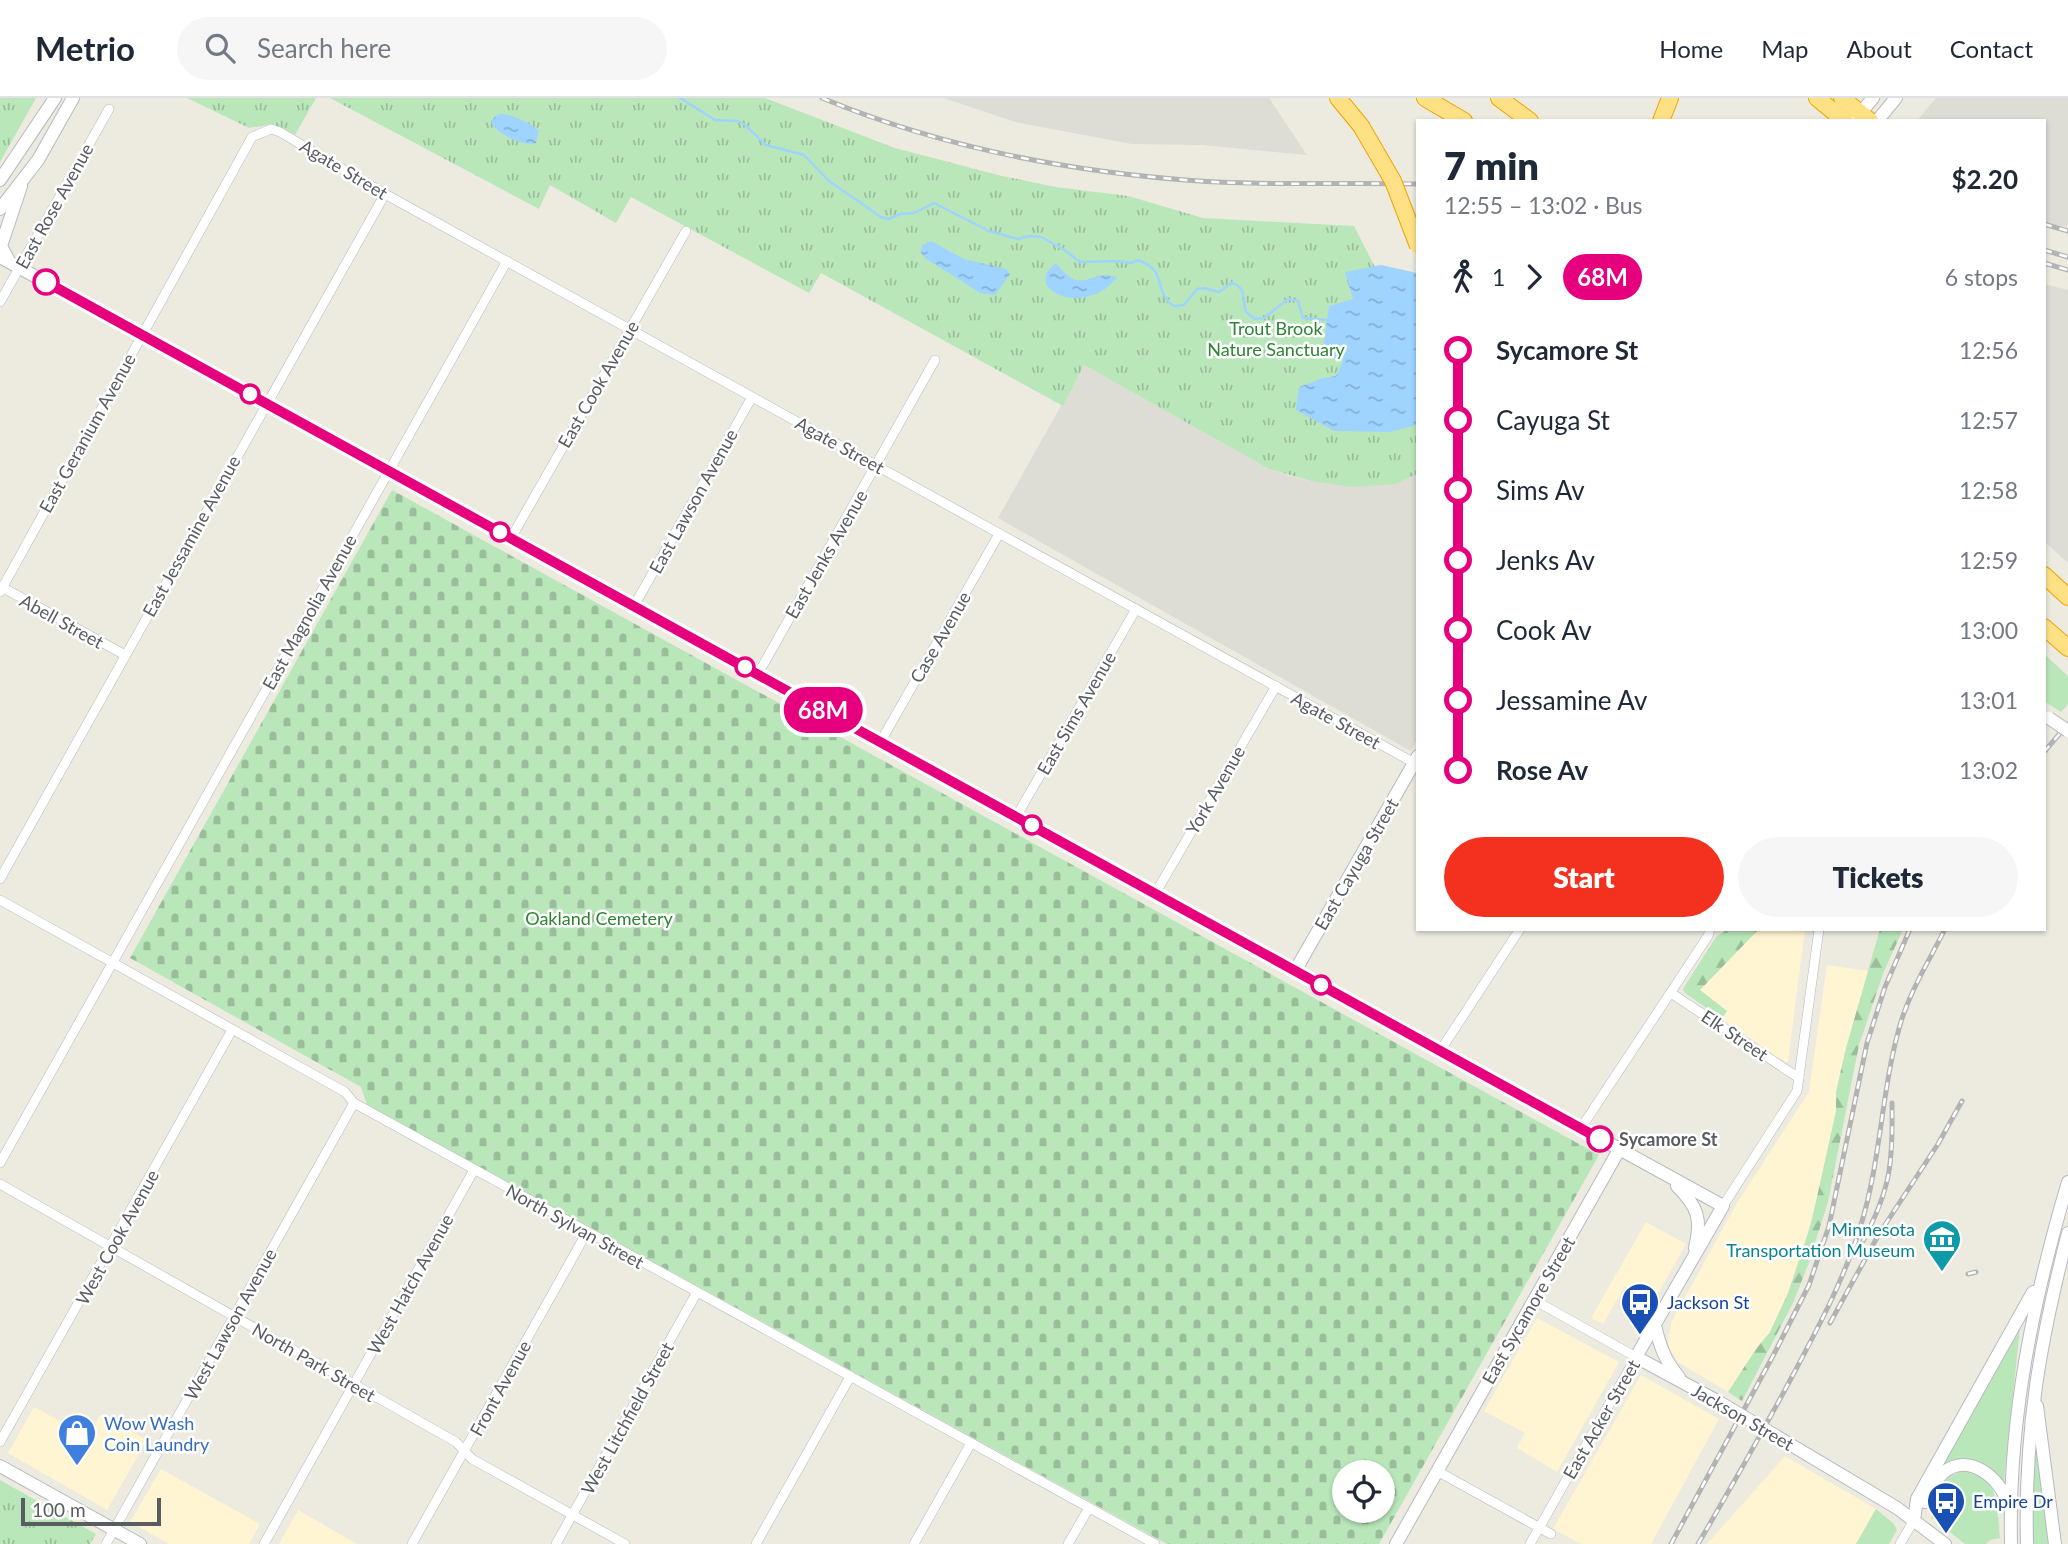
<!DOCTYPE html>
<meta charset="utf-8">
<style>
body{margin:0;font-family:Lato,sans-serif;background:#f6f6f7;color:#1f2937;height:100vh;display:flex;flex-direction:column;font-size:26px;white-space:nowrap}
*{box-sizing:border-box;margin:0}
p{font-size:23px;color:#747a83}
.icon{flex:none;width:38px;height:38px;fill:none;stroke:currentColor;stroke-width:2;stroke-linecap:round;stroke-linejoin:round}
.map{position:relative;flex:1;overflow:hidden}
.panel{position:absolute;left:1416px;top:21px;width:630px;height:812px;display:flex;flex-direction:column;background:#fff;border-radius:0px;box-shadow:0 2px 5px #0004}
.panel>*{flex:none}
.badge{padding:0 14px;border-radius:23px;font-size:24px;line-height:46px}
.fabs{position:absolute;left:1332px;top:1362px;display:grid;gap:14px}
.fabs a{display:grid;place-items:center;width:63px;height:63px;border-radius:50%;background:#fff;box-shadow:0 2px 5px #0004;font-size:35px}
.scale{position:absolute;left:21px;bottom:18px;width:140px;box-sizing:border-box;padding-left:7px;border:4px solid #595d62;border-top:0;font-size:19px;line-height:24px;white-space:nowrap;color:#595d62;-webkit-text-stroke:5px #fff;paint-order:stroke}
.map>.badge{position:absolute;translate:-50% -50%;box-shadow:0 0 0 4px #fff}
.legs{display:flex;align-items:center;gap:10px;height:77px;padding:0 28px;font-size:23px}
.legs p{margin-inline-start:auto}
.overview{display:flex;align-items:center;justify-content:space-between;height:119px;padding:0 28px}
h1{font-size:38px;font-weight:800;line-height:52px}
.button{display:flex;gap:14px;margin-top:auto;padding:14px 28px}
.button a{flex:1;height:80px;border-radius:42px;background:#f4311f;color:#fff;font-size:28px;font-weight:800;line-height:80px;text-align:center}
.button a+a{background:#f6f6f7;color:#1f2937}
ul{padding:0 28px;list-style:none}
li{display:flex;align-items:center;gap:24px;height:70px;font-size:26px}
li i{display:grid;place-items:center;width:10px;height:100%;margin:0 9px;background:currentColor}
li i::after{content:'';width:18px;height:18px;margin:-9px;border:5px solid;border-radius:50%;background:#fff}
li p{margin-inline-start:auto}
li:first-child i{background:linear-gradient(#0000 50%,currentColor 0)}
li:last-child i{background:linear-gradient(currentColor 50%,#0000 0)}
header{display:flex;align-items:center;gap:42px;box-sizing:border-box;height:98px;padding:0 35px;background:#fff;border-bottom:2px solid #e0e1e3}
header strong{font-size:33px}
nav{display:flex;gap:38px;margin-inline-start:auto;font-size:24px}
.search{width:490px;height:63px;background:#f6f6f7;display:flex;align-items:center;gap:18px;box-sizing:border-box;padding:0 24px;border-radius:38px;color:#747a83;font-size:26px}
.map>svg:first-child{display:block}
.commercial{fill:#fff5d3}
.industrial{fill:#dddcd5}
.grass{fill:#bae7ba}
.forest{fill:url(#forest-firs)}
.cemetery{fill:url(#cemetery-stones);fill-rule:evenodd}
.park{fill:url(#park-tufts)}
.water{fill:url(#water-ripples)}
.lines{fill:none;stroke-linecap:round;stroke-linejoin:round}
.stream{stroke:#9ed4ff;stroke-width:2.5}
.street-casing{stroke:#b6b9be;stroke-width:10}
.secondary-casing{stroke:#b6bac0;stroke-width:14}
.highway-casing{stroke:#eda500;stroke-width:18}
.street{stroke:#fff;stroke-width:9}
.secondary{stroke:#fff;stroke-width:12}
.highway{stroke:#ffe185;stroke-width:16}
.rail-casing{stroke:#b2b3b3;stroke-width:5}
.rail{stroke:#fff;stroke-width:2.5;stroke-dasharray:8;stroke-linecap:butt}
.secondary-bridge-casing{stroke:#b6bac0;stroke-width:14;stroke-linecap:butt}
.highway-bridge-casing{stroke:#eda500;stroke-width:18;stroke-linecap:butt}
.secondary-bridge{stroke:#fff;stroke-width:12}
.highway-bridge{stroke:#ffe185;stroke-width:16}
.line-1-casing{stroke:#fff;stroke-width:16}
.line-1{stroke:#e6007e;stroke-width:10}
.stop-1-dot{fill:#fff;stroke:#e6007e;stroke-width:3.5}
.labels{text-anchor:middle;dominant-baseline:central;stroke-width:5;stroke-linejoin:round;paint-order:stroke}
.street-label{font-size:18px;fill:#595d62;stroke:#fff}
.park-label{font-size:18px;fill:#2e8433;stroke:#fff}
.stop-label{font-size:18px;font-weight:bold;fill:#595d62;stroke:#fff;text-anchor:start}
.culture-label{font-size:18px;fill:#0d838f;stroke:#fff;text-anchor:end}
.transit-label{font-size:18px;fill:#164399;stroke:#fff;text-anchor:start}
.shop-label{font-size:18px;fill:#366cbe;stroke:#fff;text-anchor:start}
</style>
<header>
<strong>Metrio</strong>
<div class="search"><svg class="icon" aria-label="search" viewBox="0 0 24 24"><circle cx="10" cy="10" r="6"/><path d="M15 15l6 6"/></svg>Search here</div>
<nav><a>Home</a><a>Map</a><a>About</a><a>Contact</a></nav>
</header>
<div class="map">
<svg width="2068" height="1446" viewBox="0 0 2068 1446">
<defs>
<pattern id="forest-firs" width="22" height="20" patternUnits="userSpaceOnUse" patternTransform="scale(1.75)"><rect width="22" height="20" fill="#bae7ba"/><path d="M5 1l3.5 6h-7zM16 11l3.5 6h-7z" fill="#9abe9b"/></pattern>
<pattern id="cemetery-stones" width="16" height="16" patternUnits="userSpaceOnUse" patternTransform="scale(1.75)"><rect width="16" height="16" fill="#bae7ba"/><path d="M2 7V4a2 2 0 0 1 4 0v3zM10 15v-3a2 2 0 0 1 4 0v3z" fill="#9abe9b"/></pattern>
<pattern id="park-tufts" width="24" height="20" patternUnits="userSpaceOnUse" patternTransform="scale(1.75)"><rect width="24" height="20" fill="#bae7ba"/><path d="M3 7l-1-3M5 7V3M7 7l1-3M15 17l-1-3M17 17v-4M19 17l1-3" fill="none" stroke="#9abe9b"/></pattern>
<pattern id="water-ripples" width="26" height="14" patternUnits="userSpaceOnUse" patternTransform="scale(1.75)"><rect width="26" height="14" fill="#9ed4ff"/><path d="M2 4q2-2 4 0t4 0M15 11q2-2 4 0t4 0" fill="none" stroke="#84afd2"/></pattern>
</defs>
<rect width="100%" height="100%" fill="#edeae0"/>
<g class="commercial">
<polygon points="1759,831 1805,831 1788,964 1786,965 1722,921 1727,913 1700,892"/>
<polygon points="1827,867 1869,873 1846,950 1836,994 1836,1013 1819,1092 1801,1159 1788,1195 1770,1234 1756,1251 1728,1294 1678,1264 1669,1249 1668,1241 1672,1223 1737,1105 1809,994"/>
<polygon points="1646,1124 1686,1146 1653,1204 1625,1188 1603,1226 1591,1220"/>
<polygon points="1537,1220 1619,1264 1557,1374 1517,1350 1525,1335 1484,1313"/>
<polygon points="1641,1277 1719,1321 1651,1446 1581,1446 1553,1431"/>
<polygon points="34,1309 88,1338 100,1317 147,1342 107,1412 8,1355"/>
<polygon points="1785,1358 1876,1411 1856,1446 1707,1446"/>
<polygon points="161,1371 260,1426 249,1446 169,1446 130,1424"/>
<polygon points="298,1412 357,1446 279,1446"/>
</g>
<g class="industrial">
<polygon points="944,0 1269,0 1307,57 1202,47 1132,46 1015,24"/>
<polygon points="1936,0 2068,0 2068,129 2044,125 2044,23 1917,23"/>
<polygon points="2044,186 2068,192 2068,465 2044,443"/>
<polygon points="1084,267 1269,371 1290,378 1311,383 1396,386 1417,376 1417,641 1411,653 998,420"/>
</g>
<g class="grass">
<polygon points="2044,556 2068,578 2068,606 2061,614 2044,603"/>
<path d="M2020,1229L2004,1383H2002C1984,1355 1965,1366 1938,1372Z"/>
<polygon points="2035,1337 2050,1446 2031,1446"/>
<path d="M1963,1373C2000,1373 1997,1413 2000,1440L1990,1442L1986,1446H1965L1932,1420C1931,1397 1942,1379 1963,1373Z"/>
<polygon points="1876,1411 1894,1426 1897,1432 1889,1446 1856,1446"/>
</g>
<g class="forest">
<polygon points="1728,831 1759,831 1700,892 1727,913 1722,921 1685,895 1683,891 1716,839"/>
<polygon points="1880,831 1903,831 1883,876 1859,947 1828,1104 1808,1167 1793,1205 1742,1303 1728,1294 1756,1251 1770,1234 1788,1195 1811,1126 1836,1013 1836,994 1846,950"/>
</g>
<path class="cemetery" d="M392,392L1599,1057L1379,1446H1167L367,1007L361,989L130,860ZM1344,1374H1382V1412H1344Z"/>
<g class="park">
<polygon points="0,0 36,0 0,64"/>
<polygon points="187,0 316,0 295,37 273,26 249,30"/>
<polygon points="330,0 765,0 895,50 1002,78 1056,89 1128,98 1203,120 1354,128 1417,251 1417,376 1396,386 1351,389 1311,383 1269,371 1084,267 1063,308 821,175 809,195 631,99 616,125 550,87 539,111"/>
<polygon points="0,1382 96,1436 90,1446 0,1446"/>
</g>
<g class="water">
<path d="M500,16C512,16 530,25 539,33L536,45C521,49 499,36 491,25L495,18Z"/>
<polygon points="931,143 964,161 1006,171 1010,176 995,197 980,195 925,160 921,155 922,147"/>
<path d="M1056,165C1083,200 1089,170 1117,179C1088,220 1019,193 1056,165Z"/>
<polygon points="1381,167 1417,175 1417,327 1390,334 1334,333 1296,312 1299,289 1323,280 1336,278 1343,263 1322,257 1329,208 1353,201 1345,174"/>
</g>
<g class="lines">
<path class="stream" d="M680,0L715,22L738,23L744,26L766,47L804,57L829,83L881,119L889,121L900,116L914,115L934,105L989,133L1018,141L1030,138L1041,139L1063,151L1080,164L1116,163L1131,165L1138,162C1169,173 1152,193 1174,208L1184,207L1197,191L1204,190L1219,194L1231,185C1247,188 1242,202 1246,214L1255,221L1264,220L1288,201L1298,203L1303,220L1327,222"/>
<defs>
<g id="street">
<polyline points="0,204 109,11"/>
<polyline points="511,440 686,133"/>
<polyline points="0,488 125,557"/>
<polyline points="0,494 252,39 271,31 280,34 385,96 1418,667"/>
<polyline points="634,508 752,299"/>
<polyline points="758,576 935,262"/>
<polyline points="881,643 999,436"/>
<polyline points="1016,719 1136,511"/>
<polyline points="0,781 385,96"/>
<polyline points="1155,796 1276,588"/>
<polyline points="0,802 345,994 354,1005 1155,1446"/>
<polyline points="1671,895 1799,980"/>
<polyline points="1440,953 1520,831"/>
<polyline points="1581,1030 1708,838 1710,831"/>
<polyline points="0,1065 507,163"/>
<polyline points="0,1086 456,1344 472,1361 625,1446"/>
<polyline points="1723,1108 1797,993 1819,831"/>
<polyline points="0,1344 232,932"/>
<polyline points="1437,1373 1551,1436"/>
<polyline points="106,1446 354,1005"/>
<polyline points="264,1446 474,1072"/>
<polyline points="412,1446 587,1134"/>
<polyline points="556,1446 697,1194"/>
<polyline points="756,1446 850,1279"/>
<polyline points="914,1446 971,1345"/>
<polyline points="1068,1446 1089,1410"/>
<polyline points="1530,1446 1636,1259 1534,1202"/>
<polyline points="1900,1446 1914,1422"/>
</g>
<g id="secondary">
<polyline points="1854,23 1873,0"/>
<polyline points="1877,23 1896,0"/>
<polyline points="0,82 55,0"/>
<polyline points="0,111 38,62 73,0"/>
<polyline points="0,159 1723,1108 1636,1259 1719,1304"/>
<polyline points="9,163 1,148 21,88"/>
<polyline points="1295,873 1418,658"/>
<path d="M1677,1088C1698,1109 1702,1121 1695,1150"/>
<path d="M1655,1228C1660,1248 1665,1263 1679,1279"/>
<polyline points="2037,1308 2055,1446"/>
<polyline points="0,1368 140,1446"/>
<path d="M1925,1404C1930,1395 1935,1382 1943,1375C1968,1353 2000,1380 2008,1405"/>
<polyline points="1897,1410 1945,1446"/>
<polyline points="1914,1422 1917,1401 2033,1194"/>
<polyline points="1396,1446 1619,1052"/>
<path d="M2011,1446C2008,1322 2033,1202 2068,1084"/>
<path d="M2027,1446C2024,1334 2040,1243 2068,1135"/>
</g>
<g id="highway">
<polyline points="1338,0 1361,28"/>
<polyline points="1425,0 1464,23"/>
<polyline points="1499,0 1530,23"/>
<polyline points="1817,0 1845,23"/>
<polyline points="1842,0 1870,23"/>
<polyline points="1661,23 1670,0"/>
<polyline points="2044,477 2068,499"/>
<polyline points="2044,529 2068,550"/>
</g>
</defs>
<use href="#street" class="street-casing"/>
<use href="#secondary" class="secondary-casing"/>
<use href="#highway" class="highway-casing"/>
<use href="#street" class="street"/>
<use href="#secondary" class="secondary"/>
<use href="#highway" class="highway"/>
<defs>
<g id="rail">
<path d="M822,0C942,50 1071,74 1199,83C1272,88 1345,84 1418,86"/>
<polyline points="2044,126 2068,133"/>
<polyline points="2044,152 2068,159"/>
<polyline points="2044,165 2068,172"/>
<polyline points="2044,654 2068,626"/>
<path d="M1863,1143C1891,1090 1893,1065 1892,1005"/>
<polyline points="1968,1176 1976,1174"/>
<polyline points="1830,1225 1879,1136 1938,1046 1962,1003"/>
<polyline points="1671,1446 1774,1256 1809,1187 1829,1128 1867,945 1885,889 1910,831"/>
<path d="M1698,1446C1731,1390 1763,1333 1794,1275C1819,1228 1844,1181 1860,1130C1881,1064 1881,993 1900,927C1910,893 1929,863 1945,831"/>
</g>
</defs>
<use href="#rail" class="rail-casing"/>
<use href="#rail" class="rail"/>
<defs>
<g id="secondary-bridge">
<polyline points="2049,620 2068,633"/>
<polyline points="1719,1304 1897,1410"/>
</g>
<polyline id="highway-bridge" points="1361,28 1393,83 1418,148"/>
</defs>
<use href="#secondary-bridge" class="secondary-bridge-casing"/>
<use href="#highway-bridge" class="highway-bridge-casing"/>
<use href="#secondary-bridge" class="secondary-bridge"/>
<use href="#highway-bridge" class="highway-bridge"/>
</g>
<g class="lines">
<defs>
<polyline id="line-1" points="46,184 1600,1041"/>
</defs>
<use href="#line-1" class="line-1-casing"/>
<use href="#line-1" class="line-1"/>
</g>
<defs>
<symbol id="museum-pin" viewBox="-11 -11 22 30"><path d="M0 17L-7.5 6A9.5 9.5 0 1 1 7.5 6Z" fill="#0f9aa8" stroke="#fff"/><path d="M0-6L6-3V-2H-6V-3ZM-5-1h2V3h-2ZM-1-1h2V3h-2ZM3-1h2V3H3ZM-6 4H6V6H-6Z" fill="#fff"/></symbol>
<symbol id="bus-pin" viewBox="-11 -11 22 30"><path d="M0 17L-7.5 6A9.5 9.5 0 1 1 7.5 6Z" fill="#1a4fb4" stroke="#fff"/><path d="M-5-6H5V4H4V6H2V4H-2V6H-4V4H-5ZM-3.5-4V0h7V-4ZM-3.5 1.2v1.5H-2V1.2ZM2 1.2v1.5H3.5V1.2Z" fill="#fff"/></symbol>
<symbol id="shop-pin" viewBox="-11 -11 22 30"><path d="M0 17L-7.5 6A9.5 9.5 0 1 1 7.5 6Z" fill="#3f7fe0" stroke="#fff"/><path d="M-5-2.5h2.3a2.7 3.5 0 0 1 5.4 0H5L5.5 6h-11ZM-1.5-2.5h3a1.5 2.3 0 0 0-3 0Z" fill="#fff"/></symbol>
</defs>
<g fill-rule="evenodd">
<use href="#museum-pin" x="1920" y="1119" width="44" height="60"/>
<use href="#bus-pin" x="1618" y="1182" width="44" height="60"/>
<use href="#shop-pin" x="55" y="1313" width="44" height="60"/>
<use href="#bus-pin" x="1924" y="1381" width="44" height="60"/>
</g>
<g class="stop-1-dot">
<circle cx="46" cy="184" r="12"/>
<circle cx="250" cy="296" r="9"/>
<circle cx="500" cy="434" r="9"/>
<circle cx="745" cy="569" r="9"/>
<circle cx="1032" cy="727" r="9"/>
<circle cx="1321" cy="887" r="9"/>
<circle cx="1600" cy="1041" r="12"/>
</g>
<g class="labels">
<g class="street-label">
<text transform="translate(344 71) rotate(31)">Agate Street</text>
<text transform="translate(54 108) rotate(-61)">East Rose Avenue</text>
<text transform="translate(598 286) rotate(-60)">East Cook Avenue</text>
<text transform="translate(87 335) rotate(-61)">East Geranium Avenue</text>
<text transform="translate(840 347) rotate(29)">Agate Street</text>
<text transform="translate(693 403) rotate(-61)">East Lawson Avenue</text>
<text transform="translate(191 438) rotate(-61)">East Jessamine Avenue</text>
<text transform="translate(826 456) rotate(-60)">East Jenks Avenue</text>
<text transform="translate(309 514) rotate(-61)">East Magnolia Avenue</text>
<text transform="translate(62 523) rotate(29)">Abell Street</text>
<text transform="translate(940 539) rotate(-60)">Case Avenue</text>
<text transform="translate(1076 615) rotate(-60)">East Sims Avenue</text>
<text transform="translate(1336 622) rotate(29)">Agate Street</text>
<text transform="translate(1215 692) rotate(-60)">York Avenue</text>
<text transform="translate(1356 766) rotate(-60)">East Cayuga Street</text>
<text transform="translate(1735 937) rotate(34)">Elk Street</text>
<text transform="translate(575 1128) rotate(29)">North Sylvan Street</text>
<text transform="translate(117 1139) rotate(-61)">West Cook Avenue</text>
<text transform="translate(410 1186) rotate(-61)">West Hatch Avenue</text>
<text transform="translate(1528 1212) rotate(-60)">East Sycamore Street</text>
<text transform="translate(230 1226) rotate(-61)">West Lawson Avenue</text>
<text transform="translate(314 1264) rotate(30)">North Park Street</text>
<text transform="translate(500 1290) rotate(-61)">Front Avenue</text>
<text transform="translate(1743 1319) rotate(30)">Jackson Street</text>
<text transform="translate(627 1320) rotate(-61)">West Litchfield Street</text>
<text transform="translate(1601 1321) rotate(-60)">East Acker Street</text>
</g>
<g class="park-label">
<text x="1276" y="230">Trout Brook<tspan x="1276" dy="21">Nature Sanctuary</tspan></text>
<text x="599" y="820">Oakland Cemetery</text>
</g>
<g class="stop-label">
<text x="1619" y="1041">Sycamore St</text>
</g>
<g class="culture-label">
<text x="1915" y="1131">Minnesota<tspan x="1915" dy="21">Transportation Museum</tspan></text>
</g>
<g class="transit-label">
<text x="1667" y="1204">Jackson St</text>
<text x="1973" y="1403">Empire Dr</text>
</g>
<g class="shop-label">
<text x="104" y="1325">Wow Wash<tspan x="104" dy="21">Coin Laundry</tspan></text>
</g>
</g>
</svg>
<div class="fabs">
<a><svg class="icon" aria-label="locate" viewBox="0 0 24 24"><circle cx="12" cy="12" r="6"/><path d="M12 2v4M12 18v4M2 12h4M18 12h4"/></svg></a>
</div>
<div class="scale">100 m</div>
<b class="badge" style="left:823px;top:612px;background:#e6007e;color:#fff">68M</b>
<section class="panel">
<div class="overview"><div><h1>7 min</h1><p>12:55 – 13:02 · Bus</p></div><b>$2.20</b></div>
<div class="legs"><svg class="icon" aria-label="walk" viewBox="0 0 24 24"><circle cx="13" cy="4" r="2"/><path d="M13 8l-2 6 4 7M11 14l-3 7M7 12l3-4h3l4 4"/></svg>1<svg class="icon" aria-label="forward" viewBox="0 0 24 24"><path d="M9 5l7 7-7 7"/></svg><b class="badge" style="background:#e6007e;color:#fff">68M</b><p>6 stops</p></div>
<ul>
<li><i style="color:#e6007e"></i><b>Sycamore St</b><p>12:56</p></li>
<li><i style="color:#e6007e"></i><span>Cayuga St</span><p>12:57</p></li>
<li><i style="color:#e6007e"></i><span>Sims Av</span><p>12:58</p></li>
<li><i style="color:#e6007e"></i><span>Jenks Av</span><p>12:59</p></li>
<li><i style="color:#e6007e"></i><span>Cook Av</span><p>13:00</p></li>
<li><i style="color:#e6007e"></i><span>Jessamine Av</span><p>13:01</p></li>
<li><i style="color:#e6007e"></i><b>Rose Av</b><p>13:02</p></li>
</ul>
<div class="button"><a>Start</a><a>Tickets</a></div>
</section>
</div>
